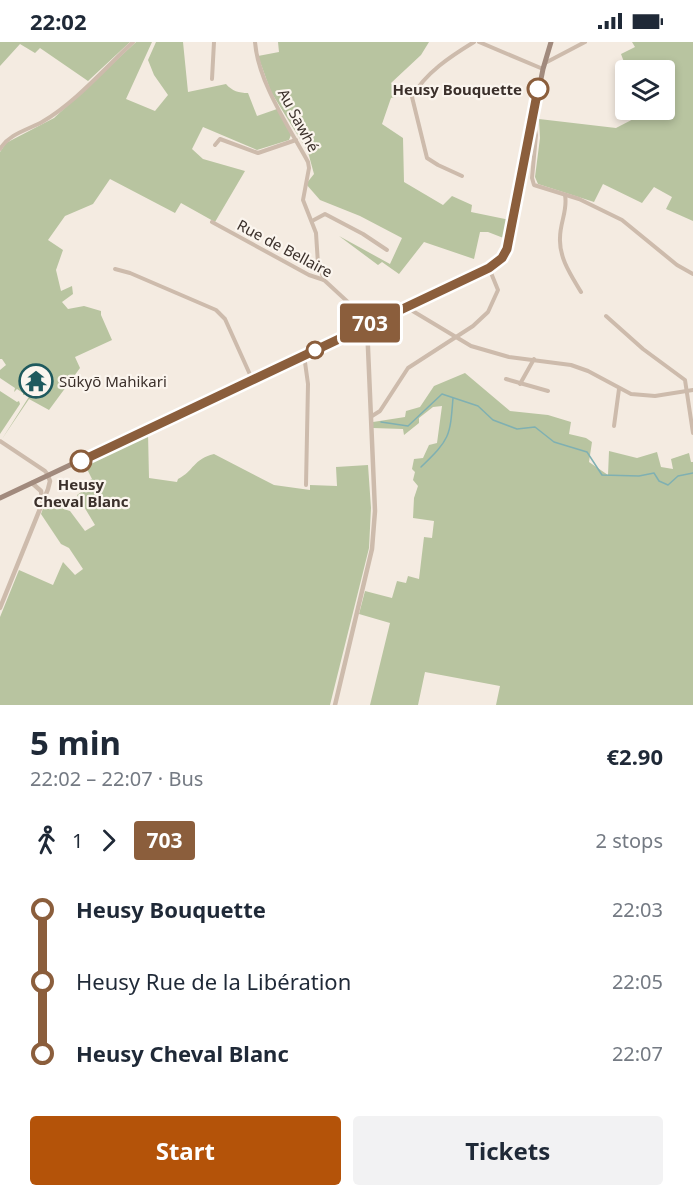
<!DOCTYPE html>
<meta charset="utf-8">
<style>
body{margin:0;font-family:"Noto Sans",sans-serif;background:#f2f2f3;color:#1f2937;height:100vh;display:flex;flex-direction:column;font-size:22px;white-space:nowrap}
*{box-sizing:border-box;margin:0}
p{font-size:20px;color:#747a83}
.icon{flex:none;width:33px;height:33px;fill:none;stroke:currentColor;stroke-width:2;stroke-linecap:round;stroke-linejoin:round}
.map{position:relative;height:663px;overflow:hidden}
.sheet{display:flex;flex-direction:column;background:#fff;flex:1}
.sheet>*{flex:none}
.badge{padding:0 12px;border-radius:4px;font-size:21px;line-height:39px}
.tools{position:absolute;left:615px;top:18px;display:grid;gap:12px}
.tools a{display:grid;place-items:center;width:60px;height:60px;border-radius:6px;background:#fff;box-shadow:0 3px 9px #0003;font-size:30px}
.map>.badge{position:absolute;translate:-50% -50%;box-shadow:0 0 0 3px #fff}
.legs{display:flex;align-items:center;gap:9px;height:66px;padding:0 30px;font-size:20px}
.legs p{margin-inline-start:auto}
.headline{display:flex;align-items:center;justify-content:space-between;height:102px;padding:0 30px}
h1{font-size:33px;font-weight:700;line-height:45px}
.primary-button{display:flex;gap:12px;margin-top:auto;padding:12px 30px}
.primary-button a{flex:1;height:69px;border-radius:6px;background:#b45309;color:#fff;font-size:24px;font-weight:700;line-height:69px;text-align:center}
.primary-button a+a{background:#f2f2f3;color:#1f2937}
ul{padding:0 30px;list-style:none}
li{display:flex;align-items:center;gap:21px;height:72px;font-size:22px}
li i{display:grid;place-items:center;width:9px;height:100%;margin:0 8px;background:currentColor}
li i::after{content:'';width:15px;height:15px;margin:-8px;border:4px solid;border-radius:50%;background:#fff}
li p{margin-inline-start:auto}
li:first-child i{background:linear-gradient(#0000 50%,currentColor 0)}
li:last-child i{background:linear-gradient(currentColor 50%,#0000 0)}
.status{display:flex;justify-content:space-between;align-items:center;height:42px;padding:0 30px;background:#fff;direction:ltr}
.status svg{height:16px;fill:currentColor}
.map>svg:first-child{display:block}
.green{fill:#b8c4a0}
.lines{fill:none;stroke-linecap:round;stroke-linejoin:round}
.stream{stroke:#7fb0b2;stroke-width:1.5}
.minor{stroke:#cdbbac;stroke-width:4}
.tertiary{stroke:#cdbbac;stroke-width:4.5}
.secondary{stroke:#a18a7d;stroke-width:5}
.line-1-casing{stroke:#fff;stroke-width:14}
.line-1{stroke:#8b5e3c;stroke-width:9}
.stop-1-dot{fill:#fff;stroke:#8b5e3c;stroke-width:3}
.labels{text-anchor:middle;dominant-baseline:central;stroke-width:4.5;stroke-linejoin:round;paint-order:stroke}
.stop-label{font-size:15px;font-weight:bold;fill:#3b302b;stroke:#fbf5ee;text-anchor:end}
.street-label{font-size:15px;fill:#3b302b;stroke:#fbf5ee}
.poi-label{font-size:15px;fill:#3b302b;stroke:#fbf5ee;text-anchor:start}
</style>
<div class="status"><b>22:02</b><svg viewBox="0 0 49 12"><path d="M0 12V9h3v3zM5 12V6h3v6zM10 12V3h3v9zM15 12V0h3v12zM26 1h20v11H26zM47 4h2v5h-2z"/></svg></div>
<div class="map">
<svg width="693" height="663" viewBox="0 0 693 663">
<rect width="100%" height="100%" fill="#f4ebe1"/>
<g class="green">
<polygon points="0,0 130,0 88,39 40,6 35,11 20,2 0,24"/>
<path d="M136,0H152L126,57L155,69L168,53L154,33L148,18L156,0H183L188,50L226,42C232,49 239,51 248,51L257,74L277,67L291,93L289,98L257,108L203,85L192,107L203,117L245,129L215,180L181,161L175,171L110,137L93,162L65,174L48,198L63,208L56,228L61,249L72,244L73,252L62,260L68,267L84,264L101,269V273L112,298L75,315L80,326L49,368L29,357L2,397L32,350L36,352L49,333L37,326L24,345L28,348L25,353H23V351L17,347L14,350L15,346L0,336V328L6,323L2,317H0V110L6,101L54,76Z"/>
<polygon points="278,0 429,0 421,13 391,41 397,54 391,56 382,82 403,96 404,140 443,163 452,154 472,163 471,170 510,178 506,197 488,190 480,190 474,217 424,200 399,232 382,220 378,223 339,194 390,222 402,196 360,174 320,158 306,142 314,132 308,110 271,50 258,14 279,10"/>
<polygon points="632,0 693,0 693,179 666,167 672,155 654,145 642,161 603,142 594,160 538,142 535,135 540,96 539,77 616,86 643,72 641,68 664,68 664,28 627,28 621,12 635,5"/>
<polygon points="465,331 510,369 548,373 571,380 569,392 586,396 592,400 589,420 608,433 609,409 637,416 657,410 661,425 673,427 671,417 689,411 691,420 693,420 693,663 496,663 500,644 425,630 418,663 370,663 390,581 359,572 365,549 392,556 397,539 406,541 408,534 419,537 424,495 432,496 434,479 413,476 414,456 418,444 413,438 415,430 412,427 414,417 423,416 429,403 437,401 442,364 433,365 419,376 419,381 404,393 403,387 373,386 373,380 405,375 406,369 420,365 434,344"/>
<polygon points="0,349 17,360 19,359 20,362 0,392"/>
<path d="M148,391L149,436L177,440L178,437C194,429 193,417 214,412L274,443L310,448V443L337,444L336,425L368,423L371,466L369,506L330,663H0V575L19,528L53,543L63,520L75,533L83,527L69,506L61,502L41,472L45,461L70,469L85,489L95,483L77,453L87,446L85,441L92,437L84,421Z"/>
</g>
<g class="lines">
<g class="stream">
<polyline points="381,380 408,384 442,352 478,364 493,378 517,387 535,385 554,400 587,410 602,433 639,434 654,431 659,439 668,443 678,434 693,431"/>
<path d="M421,425C450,397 450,395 453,356"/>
</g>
<g class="minor">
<path d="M255,0C258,40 289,85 308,120L309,126L303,158L316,191L318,222L324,238"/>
<polyline points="479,0 543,27"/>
<polyline points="545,21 585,0"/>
<polyline points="212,37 214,0"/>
<polyline points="531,86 535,88 536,93 532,136 534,143 579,157 622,178 677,223 693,232"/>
<polyline points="215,103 220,97 258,111 296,98"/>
<path d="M0,107C9,92 27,88 42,80C75,61 105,26 133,0"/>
<path d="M462,134L438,123L427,116L412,55C425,31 451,14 474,0"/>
<path d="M565,153C568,168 560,180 560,196C559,216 571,233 581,250"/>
<polyline points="312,179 325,172 363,192 387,208"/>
<polyline points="212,180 309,233 324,238 363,274 367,283"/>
<polyline points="115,227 130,231 216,268 225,277 252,337"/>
<polyline points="406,265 471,304 509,315 571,323 588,329 631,352 655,354 693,348"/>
<polyline points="606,274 643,307 685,338 693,391"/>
<polyline points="304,313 308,342 306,443"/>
<polyline points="506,337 548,349"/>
<polyline points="520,342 534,317"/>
<polyline points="372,374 380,369 408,326 473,284 488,270 498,248 489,226"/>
<polyline points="614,384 619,347"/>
<polyline points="0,399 45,429 48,433"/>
</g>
<g class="tertiary">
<polyline points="32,441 41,449 42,458"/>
<polyline points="0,566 48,447 50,439 48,434"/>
<polyline points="335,663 372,507 375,469 367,283"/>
</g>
<polyline class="secondary" points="0,456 486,227 499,219 507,207 543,27 551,0"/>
</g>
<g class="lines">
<defs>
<polyline id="line-1" points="81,419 489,226 502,216 507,207 538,47"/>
</defs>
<use href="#line-1" class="line-1-casing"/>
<use href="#line-1" class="line-1"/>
</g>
<defs>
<symbol id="temple-ring" viewBox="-11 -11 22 22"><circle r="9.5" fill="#fbf5ee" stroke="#1f5a5e" stroke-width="1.5"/><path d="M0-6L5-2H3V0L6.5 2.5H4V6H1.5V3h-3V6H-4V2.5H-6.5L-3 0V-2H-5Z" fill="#1f5a5e"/></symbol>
</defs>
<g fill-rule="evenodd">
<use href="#temple-ring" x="17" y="320" width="38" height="38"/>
</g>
<g class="stop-1-dot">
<circle cx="538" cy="47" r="10"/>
<circle cx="315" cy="308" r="8"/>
<circle cx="81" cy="419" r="10"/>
</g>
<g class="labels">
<g class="stop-label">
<text x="522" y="47">Heusy Bouquette</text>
<text x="81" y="442" text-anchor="middle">Heusy<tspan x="81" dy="17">Cheval Blanc</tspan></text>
</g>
<g class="street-label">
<text transform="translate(299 78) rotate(62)">Au Sawhé</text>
<text transform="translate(285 206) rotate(28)">Rue de Bellaire</text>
</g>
<g class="poi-label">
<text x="59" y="339">Sūkyō Mahikari</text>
</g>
</g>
</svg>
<div class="tools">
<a><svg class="icon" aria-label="layers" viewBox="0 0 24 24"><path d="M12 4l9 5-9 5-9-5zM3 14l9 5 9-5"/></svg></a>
</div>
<b class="badge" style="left:370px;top:281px;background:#8b5e3c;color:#fff">703</b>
</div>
<section class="sheet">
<div class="headline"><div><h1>5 min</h1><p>22:02 – 22:07 · Bus</p></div><b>€2.90</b></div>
<div class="legs"><svg class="icon" aria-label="walk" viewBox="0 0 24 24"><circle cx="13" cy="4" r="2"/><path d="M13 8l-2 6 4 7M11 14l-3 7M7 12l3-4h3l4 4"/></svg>1<svg class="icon" aria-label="forward" viewBox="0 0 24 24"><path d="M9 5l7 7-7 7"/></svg><b class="badge" style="background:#8b5e3c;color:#fff">703</b><p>2 stops</p></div>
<ul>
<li><i style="color:#8b5e3c"></i><b>Heusy Bouquette</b><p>22:03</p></li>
<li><i style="color:#8b5e3c"></i><span>Heusy Rue de la Libération</span><p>22:05</p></li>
<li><i style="color:#8b5e3c"></i><b>Heusy Cheval Blanc</b><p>22:07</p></li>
</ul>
<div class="primary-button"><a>Start</a><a>Tickets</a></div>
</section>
